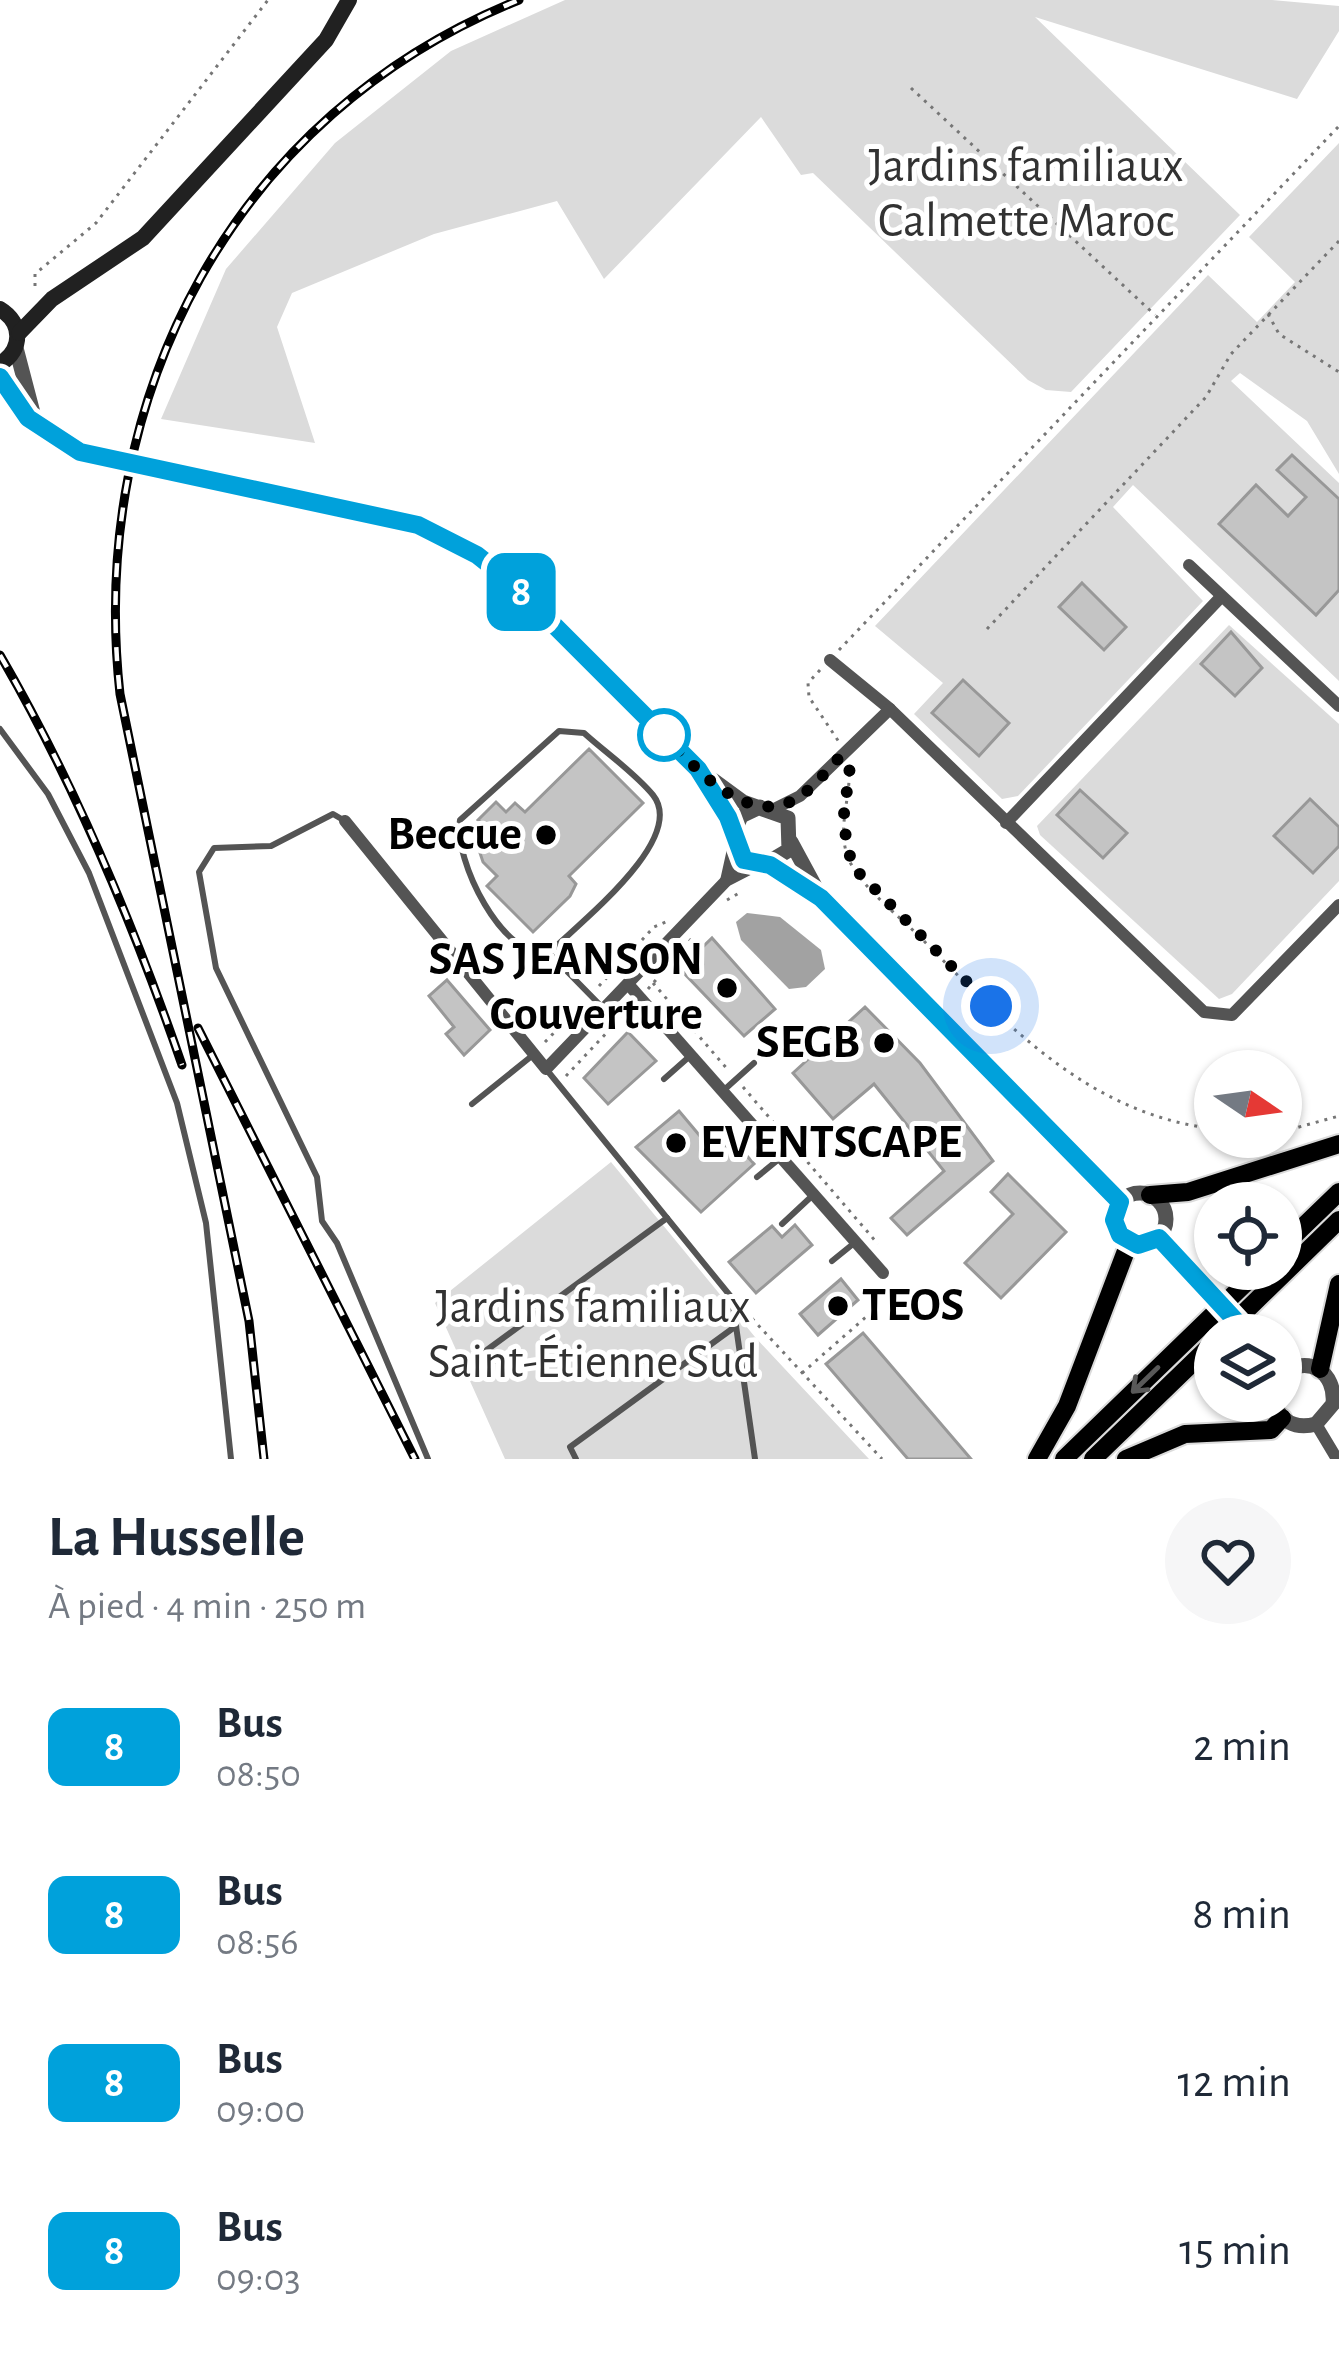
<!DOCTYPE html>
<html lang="fr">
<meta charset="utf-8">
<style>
body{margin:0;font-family:"Alegreya Sans",sans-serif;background:#f6f6f7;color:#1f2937;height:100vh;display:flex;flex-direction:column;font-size:45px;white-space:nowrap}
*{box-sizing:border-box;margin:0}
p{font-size:39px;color:#747a83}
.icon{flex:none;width:66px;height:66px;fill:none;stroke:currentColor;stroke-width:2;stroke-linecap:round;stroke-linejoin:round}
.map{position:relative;height:1459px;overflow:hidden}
.side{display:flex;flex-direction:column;background:#fff;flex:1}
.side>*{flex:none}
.badge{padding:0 24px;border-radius:18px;font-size:42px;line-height:78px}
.needle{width:78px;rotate:103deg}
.tools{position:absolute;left:1194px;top:1050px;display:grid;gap:24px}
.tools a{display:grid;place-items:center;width:108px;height:108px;border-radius:50%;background:#fff;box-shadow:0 3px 9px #0004;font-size:60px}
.you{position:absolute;width:60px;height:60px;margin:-30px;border:9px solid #fff;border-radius:50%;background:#1a73e8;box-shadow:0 0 0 18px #1a73e833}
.map>.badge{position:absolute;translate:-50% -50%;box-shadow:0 0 0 6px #fff}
.round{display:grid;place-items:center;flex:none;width:126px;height:126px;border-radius:63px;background:#f6f6f7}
.summary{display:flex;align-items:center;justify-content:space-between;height:204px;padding:0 48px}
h1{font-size:57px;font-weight:700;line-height:90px}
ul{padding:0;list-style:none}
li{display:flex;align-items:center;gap:36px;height:168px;padding:0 48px}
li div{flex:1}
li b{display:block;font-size:45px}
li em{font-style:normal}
li .badge{min-width:132px;font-weight:700;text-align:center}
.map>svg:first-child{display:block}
.green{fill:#dbdbdb}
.water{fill:#a2a2a2}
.building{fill:#c4c4c4;stroke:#989898;stroke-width:3}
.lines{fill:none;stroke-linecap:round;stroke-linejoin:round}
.trunk-casing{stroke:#dbdbdb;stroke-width:22}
.path{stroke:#767676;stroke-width:3;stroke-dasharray:3 6;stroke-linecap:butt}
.service{stroke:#545454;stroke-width:6}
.minor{stroke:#545454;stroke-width:12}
.tertiary{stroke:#545454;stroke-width:15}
.secondary{stroke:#212121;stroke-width:16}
.trunk{stroke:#000;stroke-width:18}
.rail-casing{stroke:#000;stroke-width:9}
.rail{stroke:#fff;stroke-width:4.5;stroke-dasharray:14;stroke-linecap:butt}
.tertiary-bridge{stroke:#545454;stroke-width:15}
.oneway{stroke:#595959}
.line-casing{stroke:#fff;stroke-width:27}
.line{stroke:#00a1db;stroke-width:18}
.walk{stroke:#000;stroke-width:12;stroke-dasharray:0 21.6}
.stop-dot{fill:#fff;stroke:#00a1db;stroke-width:6}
.poi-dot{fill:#000;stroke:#fff;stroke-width:4.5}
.labels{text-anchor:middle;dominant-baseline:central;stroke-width:10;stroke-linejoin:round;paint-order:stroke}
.park-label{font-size:48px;fill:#323232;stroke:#fff}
.poi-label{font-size:48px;font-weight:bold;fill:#000;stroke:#fff;text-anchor:end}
</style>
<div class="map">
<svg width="1339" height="1459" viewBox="0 0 1339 1459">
<rect width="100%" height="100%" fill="#fff"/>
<g class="green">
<polygon points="565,0 1272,0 1339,6 1339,31 1297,99 1035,17 1240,215 1071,392 1046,390 1028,380 813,173 801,175 761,117 604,279 557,201 434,234 292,293 277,327 315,443 161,419 226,269 335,143 451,51"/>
<polygon points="1339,143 1339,474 1307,421 1240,373 1231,381 1339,483 1339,681 1133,485 1113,507 1203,601 1018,796 1002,799 914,714 943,683 875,626 1208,275 1257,322 1295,282 1249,237"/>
<polygon points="1229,625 1339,724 1339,881 1232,994 1219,999 1040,835 1037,826"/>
<polygon points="611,1162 755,1337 869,1459 505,1459 435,1303"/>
</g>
<polygon class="water" points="747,913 780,917 821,950 825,969 806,987 789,989 741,940 736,922"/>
<g class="building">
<polygon points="1292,455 1339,499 1339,590 1316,615 1219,524 1256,485 1288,516 1306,497 1277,470"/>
<polygon points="1082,583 1126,627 1104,650 1059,607"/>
<polygon points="1231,632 1262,668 1235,696 1201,664"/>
<polygon points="963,680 1009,723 979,756 932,713"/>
<polygon points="589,749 643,803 569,876 576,884 570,896 533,932 487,886 497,876 483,862 476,841 488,830 478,820 496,802 506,812 515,803 525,812"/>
<polygon points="1080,790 1127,833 1103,858 1057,815"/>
<polygon points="1310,799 1339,827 1339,846 1313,873 1274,836"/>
<polygon points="712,938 775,1009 744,1036 680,969"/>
<polygon points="447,980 490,1030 464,1055 446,1034 454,1027 429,996"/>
<polygon points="865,1007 920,1063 993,1161 907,1235 891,1218 944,1171 874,1084 833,1119 793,1073"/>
<polygon points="628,1032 656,1061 608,1104 584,1078"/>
<polygon points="679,1111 716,1155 733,1140 754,1164 701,1212 636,1147"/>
<polygon points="1008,1174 1066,1232 1001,1298 965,1263 1013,1214 991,1192"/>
<polygon points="795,1225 812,1245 756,1293 729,1262 772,1226 782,1237"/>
<polygon points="841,1279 858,1300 818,1335 800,1314"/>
<polygon points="863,1333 971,1459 908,1459 826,1364"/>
</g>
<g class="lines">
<defs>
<g id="trunk">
<polyline points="1150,1195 1188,1192 1339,1144"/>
<polyline points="1281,1248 1339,1192"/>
<polyline points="1221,1335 1339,1220"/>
<polyline points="1320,1369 1339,1284"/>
<polyline points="1037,1459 1067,1406 1129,1243"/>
<polyline points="1064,1459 1260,1269"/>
<polyline points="1093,1459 1215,1341"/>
<polyline points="1126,1459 1185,1434 1271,1430 1282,1418"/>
</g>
</defs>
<use href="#trunk" class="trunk-casing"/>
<g class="path">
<polyline points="911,88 1155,315"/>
<polyline points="35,286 35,274 96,223 268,0"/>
<polyline points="1268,314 1279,334 1339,372"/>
<polyline points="987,629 1206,397 1231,354 1339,241"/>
<polyline points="839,650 1339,126"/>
<polyline points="820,670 808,683 809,697 839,742"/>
<path d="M849,765C852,798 834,832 851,864C866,891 899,916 921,938C1006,1024 1088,1114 1215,1129"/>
<polyline points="727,900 741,892"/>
<polyline points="653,983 729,1071"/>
<polyline points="599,986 654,927 670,920"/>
<polyline points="648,989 693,937"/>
<polyline points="545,1042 584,1002"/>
<polyline points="566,1076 629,1009"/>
<polyline points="743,1087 878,1244"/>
<polyline points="1281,1132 1339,1116"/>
<polyline points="746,1312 882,1459"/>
<polyline points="802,1373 874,1310 879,1289"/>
</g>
<g class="service">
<polyline points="0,729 48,794 89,873 177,1103 206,1223 231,1459"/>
<polyline points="345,821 333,814 271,846 214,848 199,872 216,968 317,1177 322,1221 337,1243 428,1459"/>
<path d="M549,953C503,961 453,859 460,820L559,731L584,733C606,753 634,772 653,795C688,839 579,923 549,953L601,1006"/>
<polyline points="546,1069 732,1298 755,1459"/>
<polyline points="664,1079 690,1056"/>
<polyline points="724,1090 754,1063"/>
<polyline points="472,1104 533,1055"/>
<polyline points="757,1177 779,1159"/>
<polyline points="782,1224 812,1196"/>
<polyline points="832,1261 853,1244"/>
<polyline points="454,1374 667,1218"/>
<polyline points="576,1459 570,1447 736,1326"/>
</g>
<g class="minor">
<polyline points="1189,565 1339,706"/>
<polyline points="830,660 890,709 1204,1012 1232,1015 1339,905"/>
<polyline points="774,809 800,796 890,709"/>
<polyline points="345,821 546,1069 726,881 757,865"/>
<polyline points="1006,823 1220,598"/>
<polyline points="726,881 734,845"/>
<polyline points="628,984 883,1273"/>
<polyline points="1316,1424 1337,1459"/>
</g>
<g class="tertiary">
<polyline points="16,348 33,413"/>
<path d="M0,378C40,419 36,441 101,457"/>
<polyline points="140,465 370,512 449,538 511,582 698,769 743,802 788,818 789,850 762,866 744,860 733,835 741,816 760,807"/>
<polyline points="705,782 734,831"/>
<polyline points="791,842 817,890"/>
<polyline points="770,865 821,898 1121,1202"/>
<circle cx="1140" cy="1219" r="26"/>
<polyline points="1159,1237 1195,1279"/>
<path d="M1273,1401C1280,1421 1295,1430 1316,1424L1333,1404C1336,1372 1309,1354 1281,1374"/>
</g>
<g class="secondary">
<path d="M0,309C23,323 23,349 0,364"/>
<polyline points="19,333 52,299 143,238 326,40 349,0"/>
</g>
<use href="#trunk" class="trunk"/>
<defs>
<g id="rail">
<path d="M0,655C76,786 133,923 182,1065"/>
<polyline points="198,1028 415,1459"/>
<path d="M264,1459L249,1321L120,694C87,395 235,114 519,0"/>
</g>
</defs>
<use href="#rail" class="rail-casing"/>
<use href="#rail" class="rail"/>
<g class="tertiary-bridge">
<polyline points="101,457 140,465"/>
<polyline points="1195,1279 1249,1335"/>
</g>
</g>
<defs><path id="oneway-shaft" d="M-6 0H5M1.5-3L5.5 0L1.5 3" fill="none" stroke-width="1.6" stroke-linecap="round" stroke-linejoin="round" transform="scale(3)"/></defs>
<use class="oneway" href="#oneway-shaft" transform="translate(1145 1380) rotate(136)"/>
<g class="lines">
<defs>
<polyline id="line" points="0,377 28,418 80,452 418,525 477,555 511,582 698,769 728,817 744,860 770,865 821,898 1120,1202 1114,1220 1120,1235 1138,1245 1159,1238 1249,1335"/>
</defs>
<use href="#line" class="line-casing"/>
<use href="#line" class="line"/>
<path class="walk" d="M664,735C696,769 749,830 799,797C814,787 827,770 840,757L850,766L843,822L852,866L991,1006"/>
</g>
<circle class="stop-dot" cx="664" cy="735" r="24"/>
<g class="poi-dot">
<circle cx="546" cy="835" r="12"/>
<circle cx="727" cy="988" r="12"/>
<circle cx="884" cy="1043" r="12"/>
<circle cx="676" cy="1143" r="12"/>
<circle cx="838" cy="1306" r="12"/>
</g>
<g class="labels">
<g class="park-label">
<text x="1026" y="167">Jardins familiaux<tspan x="1026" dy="55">Calmette Maroc</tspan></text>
<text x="593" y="1308">Jardins familiaux<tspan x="593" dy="55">Saint-Étienne Sud</tspan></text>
</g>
<g class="poi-label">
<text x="522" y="835">Beccue</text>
<text x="703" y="960">SAS JEANSON<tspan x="703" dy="55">Couverture</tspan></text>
<text x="860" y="1043">SEGB</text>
<text x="700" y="1143" text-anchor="start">EVENTSCAPE</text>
<text x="862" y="1306" text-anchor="start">TEOS</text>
</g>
</g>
</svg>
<div class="tools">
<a><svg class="needle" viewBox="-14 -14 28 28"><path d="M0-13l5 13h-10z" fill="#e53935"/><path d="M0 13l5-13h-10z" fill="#747a83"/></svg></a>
<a><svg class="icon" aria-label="locate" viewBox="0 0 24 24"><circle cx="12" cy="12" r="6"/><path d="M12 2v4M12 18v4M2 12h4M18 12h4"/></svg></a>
<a><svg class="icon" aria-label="layers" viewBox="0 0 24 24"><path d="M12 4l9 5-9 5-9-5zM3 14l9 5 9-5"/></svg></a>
</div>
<div class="you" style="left:991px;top:1006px"></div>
<b class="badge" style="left:521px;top:592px;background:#00a1db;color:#fff">8</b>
</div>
<section class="side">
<div class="summary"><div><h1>La Husselle</h1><p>À pied · 4 min · 250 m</p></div><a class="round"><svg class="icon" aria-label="heart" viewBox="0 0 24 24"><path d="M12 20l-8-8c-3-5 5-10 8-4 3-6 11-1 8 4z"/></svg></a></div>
<ul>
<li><span class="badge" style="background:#00a1db;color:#fff">8</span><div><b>Bus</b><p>08:50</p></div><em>2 min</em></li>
<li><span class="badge" style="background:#00a1db;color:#fff">8</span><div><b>Bus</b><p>08:56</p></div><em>8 min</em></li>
<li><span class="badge" style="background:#00a1db;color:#fff">8</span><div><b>Bus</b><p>09:00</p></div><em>12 min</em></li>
<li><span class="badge" style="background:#00a1db;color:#fff">8</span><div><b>Bus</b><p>09:03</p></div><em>15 min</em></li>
</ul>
</section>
